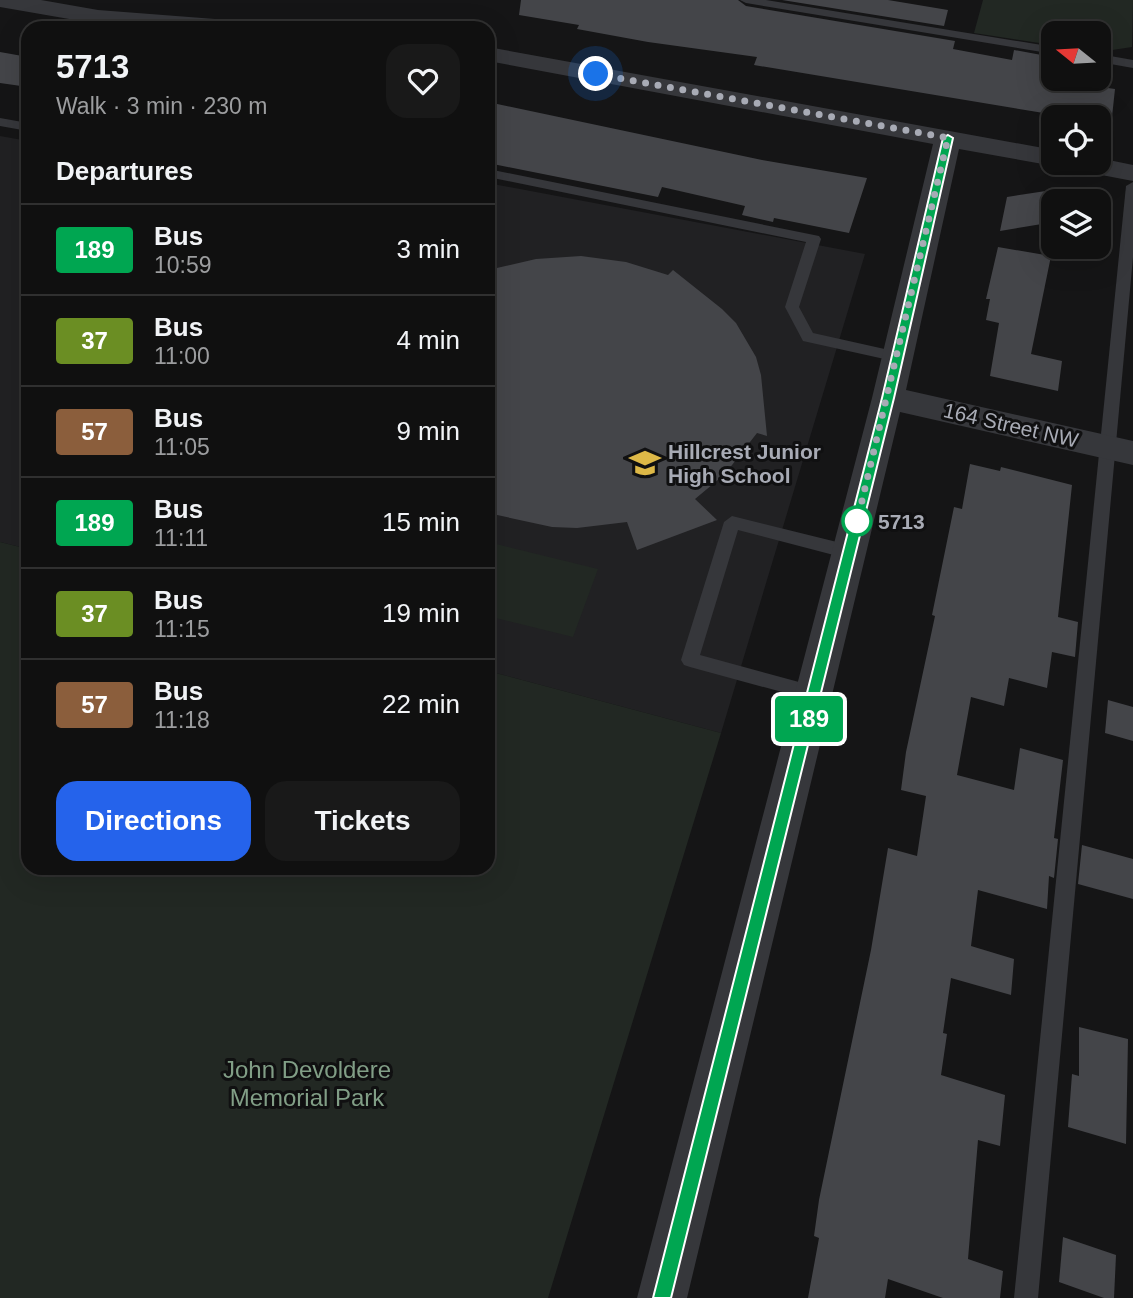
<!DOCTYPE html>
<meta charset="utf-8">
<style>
body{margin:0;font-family:Arial,sans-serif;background:#191919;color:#f1f3f6;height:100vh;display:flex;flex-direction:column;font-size:26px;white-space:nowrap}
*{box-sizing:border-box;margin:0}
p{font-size:23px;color:#9c9d9f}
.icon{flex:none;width:38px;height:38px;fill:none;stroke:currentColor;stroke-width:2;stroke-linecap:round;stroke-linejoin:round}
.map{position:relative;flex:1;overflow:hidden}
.panel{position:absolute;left:21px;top:21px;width:474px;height:854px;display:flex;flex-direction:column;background:#101010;border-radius:21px;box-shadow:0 7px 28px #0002,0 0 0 2px #303030}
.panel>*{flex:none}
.badge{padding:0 14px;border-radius:5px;font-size:24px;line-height:46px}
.needle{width:46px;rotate:288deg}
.buttons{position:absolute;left:1041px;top:21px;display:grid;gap:14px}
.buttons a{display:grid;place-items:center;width:70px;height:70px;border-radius:14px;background:#101010;box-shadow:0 7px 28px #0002,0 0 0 2px #303030;font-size:35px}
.you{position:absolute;width:35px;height:35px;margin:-18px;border:5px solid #fff;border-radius:50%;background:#1a73e8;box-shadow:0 0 0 10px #1a73e833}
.map>.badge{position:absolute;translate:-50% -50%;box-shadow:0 0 0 4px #fff}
h2{padding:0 35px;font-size:26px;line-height:63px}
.round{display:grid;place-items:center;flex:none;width:74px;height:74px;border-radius:21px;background:#191919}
.head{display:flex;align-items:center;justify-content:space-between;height:119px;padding:0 35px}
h1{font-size:33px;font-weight:600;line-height:52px}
.primary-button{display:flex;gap:14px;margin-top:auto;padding:14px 35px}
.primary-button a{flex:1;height:80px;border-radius:21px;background:#2563eb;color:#fff;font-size:28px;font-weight:600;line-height:80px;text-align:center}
.primary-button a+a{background:#191919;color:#f1f3f6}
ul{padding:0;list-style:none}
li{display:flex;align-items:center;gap:21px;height:91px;padding:0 35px;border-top:2px solid #303030}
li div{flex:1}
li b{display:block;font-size:26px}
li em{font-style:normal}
li .badge{min-width:77px;font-weight:700;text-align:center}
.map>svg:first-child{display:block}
.built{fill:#212123}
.green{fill:#222823}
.building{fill:#444549}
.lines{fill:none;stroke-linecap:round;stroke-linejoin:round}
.lane{fill:#36373b;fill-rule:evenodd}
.street{fill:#36373b;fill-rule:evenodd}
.line{fill:#00a651;stroke:#fff;stroke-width:2}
.walk{stroke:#a8abb5;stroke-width:7;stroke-dasharray:0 12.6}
.stop-dot{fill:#fff;stroke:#00a651;stroke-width:3.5}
.labels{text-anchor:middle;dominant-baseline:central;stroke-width:6;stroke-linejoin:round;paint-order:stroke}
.street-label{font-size:21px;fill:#a8abb5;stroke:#101011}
.poi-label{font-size:21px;font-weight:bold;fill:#a8abb5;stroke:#101011;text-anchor:start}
.stop-label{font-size:21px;font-weight:bold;fill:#a8abb5;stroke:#101011;text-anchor:start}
.near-park-label{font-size:24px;fill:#819e86;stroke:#101011}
</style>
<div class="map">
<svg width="1133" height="1298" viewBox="0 0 1133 1298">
<rect width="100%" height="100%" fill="#151516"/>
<g class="built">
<polygon points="0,136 28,141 28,549 0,542"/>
<polygon points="488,183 865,254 721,733 488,671"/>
</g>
<g class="green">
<polygon points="983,0 1133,0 1132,47 1099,52 1099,33 1054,33 1053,45 974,33"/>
<polygon points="0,542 28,549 28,868 488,868 488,671 721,733 548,1298 0,1298"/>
<polygon points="488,542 598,569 573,637 488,616"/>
</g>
<g class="building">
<polygon points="521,0 738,0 746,6 955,41 953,49 1012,60 1014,50 1047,56 1054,58 1054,79 1099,79 1099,65 1103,66 1101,87 1115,89 1112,117 1068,117 754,65 757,57 648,42 577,29 579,25 519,15"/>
<polygon points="782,0 888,0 948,10 944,26"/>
<polygon points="0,52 28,57 28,87 0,83"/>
<polygon points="488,102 762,160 867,178 849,233 774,218 773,222 742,215 745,206 662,187 658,197 488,163"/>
<polygon points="1059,189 1068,201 1054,201 1054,222 1000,231 1007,197"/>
<polygon points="998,247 1051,256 1031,354 1062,361 1058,391 990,376 999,323 986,320 990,299 986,299"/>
<polygon points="581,256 626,262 668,275 673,270 722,309 736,323 756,357 761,375 767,436 757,433 725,474 695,499 717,520 637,550 627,522 577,528 552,527 488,513 488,270 536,259"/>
<polygon points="970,464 1000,471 1001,467 1072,485 1058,617 1078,622 1075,657 1052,652 1047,688 1009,678 1004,706 971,697 957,775 1014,790 1020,748 1063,760 1054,838 1058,839 1054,878 1049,876 1047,909 978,890 971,946 1014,959 1011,995 951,978 943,1033 947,1034 941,1075 1005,1095 1000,1146 978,1140 968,1259 1003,1271 1000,1298 943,1298 888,1279 885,1298 808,1298 819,1238 814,1236 819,1200 871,950 888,848 917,856 926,796 901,790 906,752 935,616 932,615 954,507 962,509"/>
<polygon points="1108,700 1133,707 1133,741 1105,733"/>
<polygon points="1082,845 1133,859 1133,899 1078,884"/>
<polygon points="1079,1027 1128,1039 1126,1144 1068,1127 1072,1074 1079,1076"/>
<polygon points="1063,1237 1116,1255 1114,1298 1104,1298 1059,1282"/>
</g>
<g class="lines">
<g class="lane">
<polygon points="740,0 766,0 1054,47 1054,54 746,3"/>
<polygon points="1099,54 1133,60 1133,68 1099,62"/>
<polygon points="0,118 28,123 28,131 0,126"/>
<polygon points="488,169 819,236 821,239 799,307 813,333 898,352 905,357 898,362 803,341 785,307 806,242 488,177"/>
<polygon points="1133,182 1133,257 1038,1298 1014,1298 1126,186"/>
<polygon points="732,516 849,545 855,547 857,552 855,557 849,559 738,530 700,655 821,688 824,693 821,698 815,701 690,667 684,665 681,660 724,522"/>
</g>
<g class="street">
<polygon points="0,0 41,0 98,10 241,21 250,23 253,28 147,28 98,24 0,7"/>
<polygon points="488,47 1054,150 1054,163 1063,164 1054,166 959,149 906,390 1133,441 1133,465 900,412 687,1298 637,1298 872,398 933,144 488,61"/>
<polygon points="1099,158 1133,165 1133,181 1070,169 1067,163 1099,163"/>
</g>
</g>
<polygon class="line" points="948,135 953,138 894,398 671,1298 653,1298 882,398 943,138"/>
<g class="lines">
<polyline class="walk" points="596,74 948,138 856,526 857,521"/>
</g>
<defs>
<symbol id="school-bare" viewBox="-9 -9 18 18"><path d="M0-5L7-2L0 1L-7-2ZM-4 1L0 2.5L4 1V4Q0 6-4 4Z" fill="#ddb847" stroke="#101011" stroke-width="2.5" paint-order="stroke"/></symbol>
</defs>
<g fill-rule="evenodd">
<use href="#school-bare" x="623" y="441" width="44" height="44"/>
</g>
<circle class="stop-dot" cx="857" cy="521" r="14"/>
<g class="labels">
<g class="street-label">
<text transform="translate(1011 425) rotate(13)">164 Street NW</text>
</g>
<g class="poi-label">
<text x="668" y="451">Hillcrest Junior<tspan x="668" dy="24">High School</tspan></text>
</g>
<g class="stop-label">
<text x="878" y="521">5713</text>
</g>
<g class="near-park-label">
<text x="307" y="1069">John Devoldere<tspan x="307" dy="28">Memorial Park</tspan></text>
</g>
</g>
</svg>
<div class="buttons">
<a><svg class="needle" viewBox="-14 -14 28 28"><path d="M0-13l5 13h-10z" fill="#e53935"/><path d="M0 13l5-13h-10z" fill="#9c9d9f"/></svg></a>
<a><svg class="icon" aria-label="locate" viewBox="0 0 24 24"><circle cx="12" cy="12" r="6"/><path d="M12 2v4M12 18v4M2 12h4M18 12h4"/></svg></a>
<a><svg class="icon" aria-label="layers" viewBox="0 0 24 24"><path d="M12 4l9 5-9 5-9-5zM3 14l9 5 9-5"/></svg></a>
</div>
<div class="you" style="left:596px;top:74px"></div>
<b class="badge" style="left:809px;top:719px;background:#00a651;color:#fff">189</b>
<section class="panel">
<div class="head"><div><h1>5713</h1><p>Walk · 3 min · 230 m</p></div><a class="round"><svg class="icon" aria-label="heart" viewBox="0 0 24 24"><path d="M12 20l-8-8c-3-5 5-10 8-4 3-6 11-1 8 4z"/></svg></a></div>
<h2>Departures</h2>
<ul>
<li><span class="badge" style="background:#00a651;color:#fff">189</span><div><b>Bus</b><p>10:59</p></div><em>3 min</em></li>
<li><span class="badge" style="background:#6b8e23;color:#fff">37</span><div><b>Bus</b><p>11:00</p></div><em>4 min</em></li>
<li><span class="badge" style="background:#8b5e3c;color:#fff">57</span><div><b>Bus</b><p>11:05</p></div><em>9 min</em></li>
<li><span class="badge" style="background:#00a651;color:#fff">189</span><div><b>Bus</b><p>11:11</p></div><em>15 min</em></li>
<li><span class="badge" style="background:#6b8e23;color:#fff">37</span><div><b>Bus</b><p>11:15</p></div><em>19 min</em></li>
<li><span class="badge" style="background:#8b5e3c;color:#fff">57</span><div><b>Bus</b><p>11:18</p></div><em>22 min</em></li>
</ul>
<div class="primary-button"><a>Directions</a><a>Tickets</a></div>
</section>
</div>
